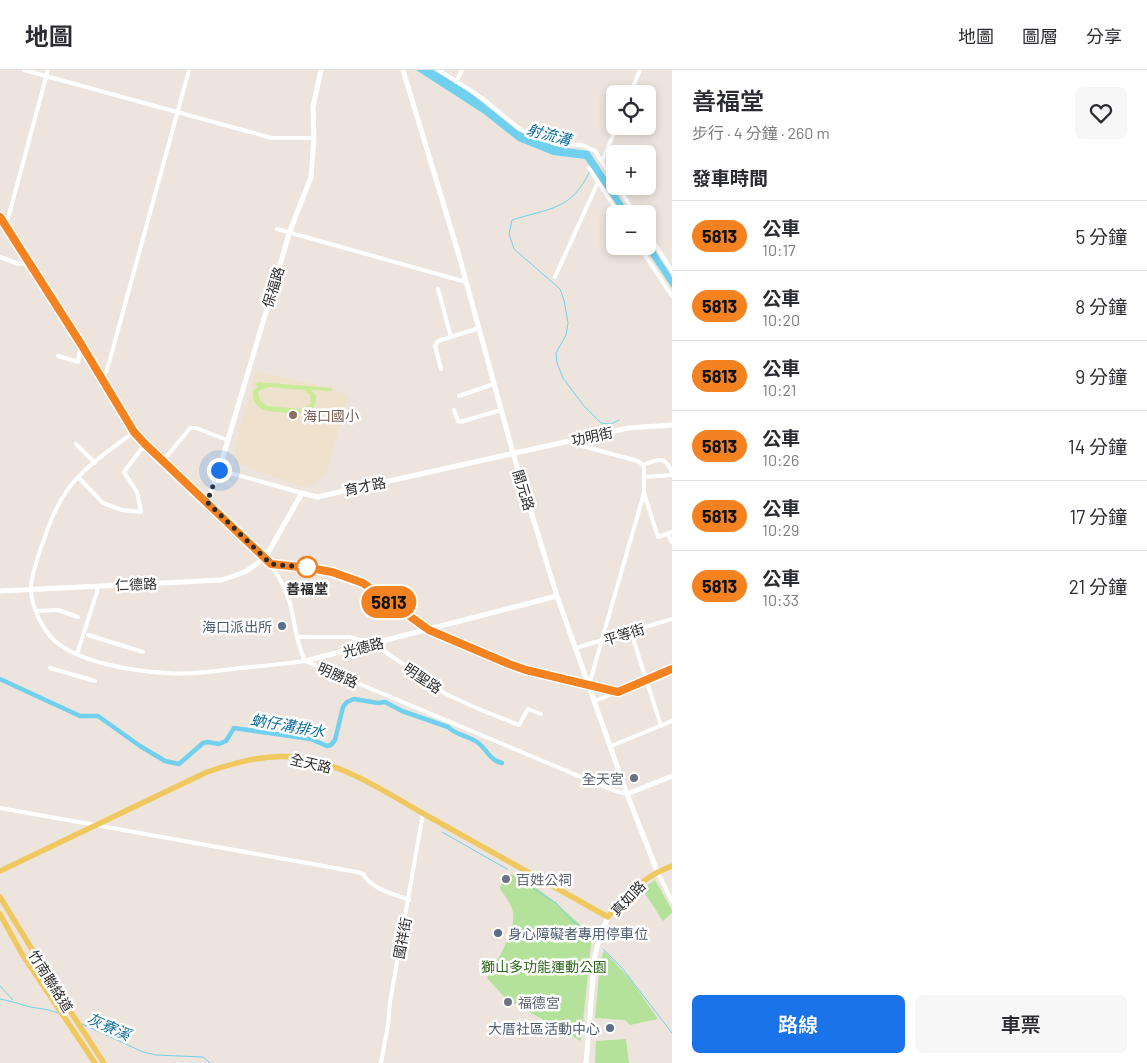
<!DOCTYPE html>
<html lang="zh-TW">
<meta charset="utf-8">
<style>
body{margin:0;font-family:Barlow,"Noto Sans TC",sans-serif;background:#f7f7f7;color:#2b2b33;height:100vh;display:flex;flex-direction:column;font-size:19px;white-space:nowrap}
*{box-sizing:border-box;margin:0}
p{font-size:16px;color:#7c7c81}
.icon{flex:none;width:28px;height:28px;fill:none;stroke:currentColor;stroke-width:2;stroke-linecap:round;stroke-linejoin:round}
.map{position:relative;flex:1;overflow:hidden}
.drawer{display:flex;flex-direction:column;background:#fff;width:475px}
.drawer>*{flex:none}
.badge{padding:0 10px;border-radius:16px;font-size:18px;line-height:32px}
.fabs{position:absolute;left:606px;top:15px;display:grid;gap:10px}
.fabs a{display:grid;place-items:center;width:50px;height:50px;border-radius:8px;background:#fff;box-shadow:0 2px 8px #0003;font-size:25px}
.you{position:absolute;width:25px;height:25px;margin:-12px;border:4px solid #fff;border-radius:50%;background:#1a73e8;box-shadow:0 0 0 8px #1a73e833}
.map>.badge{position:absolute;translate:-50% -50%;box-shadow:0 0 0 2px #fff}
h2{padding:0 20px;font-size:19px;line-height:45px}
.round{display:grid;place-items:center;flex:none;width:52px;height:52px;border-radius:8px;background:#f7f7f7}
.summary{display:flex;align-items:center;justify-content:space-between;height:85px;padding:0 20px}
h1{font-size:24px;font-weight:600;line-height:38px}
.cta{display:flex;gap:10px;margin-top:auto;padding:10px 20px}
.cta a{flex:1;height:58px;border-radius:8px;background:#1a73e8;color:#fff;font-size:20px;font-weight:600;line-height:58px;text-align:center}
.cta a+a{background:#f7f7f7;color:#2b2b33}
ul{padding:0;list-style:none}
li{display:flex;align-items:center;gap:15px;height:70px;padding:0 20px;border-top:1px solid #e1e1e2}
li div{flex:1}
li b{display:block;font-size:19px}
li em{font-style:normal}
li .badge{min-width:55px;font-weight:700;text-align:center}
header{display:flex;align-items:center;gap:30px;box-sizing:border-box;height:70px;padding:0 25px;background:#fff;border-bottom:1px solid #e1e1e2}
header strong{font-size:24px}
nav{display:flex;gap:28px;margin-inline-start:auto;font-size:18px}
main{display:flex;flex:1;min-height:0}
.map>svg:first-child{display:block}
.education{fill:#eee2cd}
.green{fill:#b5e29a}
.pitch{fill:#c9ea96;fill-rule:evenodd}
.water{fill:#71d0ed}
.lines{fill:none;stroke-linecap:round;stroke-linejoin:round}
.stream{stroke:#71d0ed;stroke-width:1}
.canal{stroke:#71d0ed;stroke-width:4.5}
.street{stroke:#fff;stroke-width:4}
.secondary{stroke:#fff;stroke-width:5}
.primary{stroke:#efc960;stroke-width:5.5}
.line-casing{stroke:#fff;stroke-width:11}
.line{stroke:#f58220;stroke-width:8}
.walk{stroke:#2b2b2b;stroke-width:5;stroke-dasharray:0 9}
.education-dot{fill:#8d6e63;stroke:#fff;stroke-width:2}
.stop-dot{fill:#fff;stroke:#f58220;stroke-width:2.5}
.service-dot{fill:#5c6f8a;stroke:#fff;stroke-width:2}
.worship-dot{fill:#6b7280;stroke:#fff;stroke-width:2}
.labels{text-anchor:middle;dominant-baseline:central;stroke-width:5;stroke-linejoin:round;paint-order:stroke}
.street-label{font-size:14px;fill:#2b2b2b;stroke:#fff}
.education-label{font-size:14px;fill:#785e54;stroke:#fff;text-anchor:start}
.stop-label{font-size:14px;font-weight:bold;fill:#2b2b2b;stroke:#fff}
.service-label{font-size:14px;fill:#4e5e75;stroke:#fff;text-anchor:end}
.worship-label{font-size:14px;fill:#5b616d;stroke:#fff;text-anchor:start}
.park-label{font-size:14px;fill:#2d681b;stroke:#fff}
.water-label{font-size:15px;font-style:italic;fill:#0f6f9b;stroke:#fff}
</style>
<header>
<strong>地圖</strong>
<nav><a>地圖</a><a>圖層</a><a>分享</a></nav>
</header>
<main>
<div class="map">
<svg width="672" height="993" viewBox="0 0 672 993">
<rect width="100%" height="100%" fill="#ede5dd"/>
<polygon class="education" points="257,301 330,318 348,326 326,405 307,418 233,392 238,363"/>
<g class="green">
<path d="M511,804L516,806L520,805L556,833L592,865L581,971L506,929L487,908C496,891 519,859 512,839C510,832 504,825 500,819L502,810Z"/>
<polygon points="655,810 672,840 672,843 663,851 642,819"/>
<polygon points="604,881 630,909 658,949 630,955 625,950 595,948 600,892"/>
<polygon points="626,969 629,993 595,993 596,971"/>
</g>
<path class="pitch" d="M257,312L332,318V321L311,320L316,325C316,330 316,336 311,340C306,345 272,342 264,340C256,337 251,328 254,320L259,316H256ZM269,317L304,320L310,325L311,333L303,339L267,336L260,331L258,324L260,320Z"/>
<g class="water">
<polygon points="416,0 433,0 468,21 518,61 559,77 589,81 630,144 623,144 585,89 553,85 518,71 484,44"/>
<polygon points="648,170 672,207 672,218 644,176 648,176"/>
</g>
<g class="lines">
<g class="stream">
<path d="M590,101C571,141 549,138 512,150L509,164L514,179L560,219L564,230L568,253L566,265L556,283L557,293L563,308L584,336L601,353L611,354L619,350"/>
<polyline points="442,762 507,799"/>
<polyline points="519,809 556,833 568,847 592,866"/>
<polyline points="603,879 622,898 672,963"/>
<polyline points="0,916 13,930"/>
<path d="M0,929C9,931 14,932 23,935C35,939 47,938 58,943"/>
<polyline points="82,954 143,982 156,985 203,987 210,993"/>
</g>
<path class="canal" d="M0,609L80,646H98L140,676L165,691L179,694L203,673L208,672L219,674L226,671L234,658L311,669L327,676L331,675L335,670L343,637L347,632L354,629L378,633L385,632L402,641L448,657C456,665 468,666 477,672C487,679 490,691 502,693"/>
<g class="street">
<polyline points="24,0 272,68 314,68"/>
<polyline points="439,0 482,28 521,60 555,74 582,75 589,78 595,81 615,112"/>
<polyline points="456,12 462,0"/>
<polyline points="630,24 640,0"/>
<polyline points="602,91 617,56"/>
<polyline points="589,98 619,144"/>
<polyline points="618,116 635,144"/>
<polyline points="6,156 48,0"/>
<polyline points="277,159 466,212"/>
<polyline points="648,163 672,201"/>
<polyline points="639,176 672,226"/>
<polyline points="0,187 19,194 29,192"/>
<polyline points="555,207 598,112"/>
<polyline points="438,219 451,267"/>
<polyline points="58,286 78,292 81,274"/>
<polyline points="441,299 435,276 438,271 479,258"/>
<polyline points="101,307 106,302 109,293 189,0"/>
<polyline points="459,326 494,314"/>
<polyline points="454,340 458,351 460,352 501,340"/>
<path d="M134,362C115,376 94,390 78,407C57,429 47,459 38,487C35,497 30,511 31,521C32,538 42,559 55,571C80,593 134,601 166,603C191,605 216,601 241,598C263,596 284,594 305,591"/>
<polyline points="571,371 582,376 638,391 643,395 644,399 644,423 589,615"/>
<polyline points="76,374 95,393"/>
<polyline points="163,391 190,358 196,358 227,370"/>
<path d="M643,395C659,389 664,385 672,402"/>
<polyline points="219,400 302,423"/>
<polyline points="78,407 103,433 122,440 141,442 137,422 124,402 145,374"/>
<polyline points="644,407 672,405"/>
<polyline points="644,423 658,467 672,462"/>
<polyline points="667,463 672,472"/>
<path d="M265,488C276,500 285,518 290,533C295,552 296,573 305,591L612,720L627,724"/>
<path d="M271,494C302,497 334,499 363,513L429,560L509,594L618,622"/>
<polyline points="36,541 58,540 78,547"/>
<polyline points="631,562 661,656"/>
<polyline points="88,565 143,582"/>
<polyline points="297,567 350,567 374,574 446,624 481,640 519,655 528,639 541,644"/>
<polyline points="576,578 672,549"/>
<polyline points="77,584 97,522 97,516"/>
<polyline points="50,598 95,611"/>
<polyline points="595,631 672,599"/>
<polyline points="611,676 672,651"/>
<path d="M0,738L357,802L363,804C371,819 394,824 409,830"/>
<polyline points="657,801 672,831"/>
<polyline points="381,993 388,955 390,932 423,743"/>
</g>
<g class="secondary">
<polyline points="403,0 458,182 513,383 557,526 627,724 657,801"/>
<polyline points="0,147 71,258 134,362 265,488"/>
<polyline points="207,432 219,400 290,161 311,107 314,68 313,37 321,0"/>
<polyline points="0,521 222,510 245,502 265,488 302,423 317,427 628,358 672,355"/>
<polyline points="305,591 557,526"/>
<polyline points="627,724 672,706"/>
<polyline points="586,993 595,885 600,866 608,847"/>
</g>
<g class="primary">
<path d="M0,801L207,702C237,692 268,683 300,688C348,695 391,726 433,749C492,782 550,815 608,847C625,825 645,805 672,796"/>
<polyline points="0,827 61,927 104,993"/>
<polyline points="0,844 22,884 95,993"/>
</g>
</g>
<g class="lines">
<defs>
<polyline id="line" points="0,147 81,274 134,362 145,374 271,494 310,498 332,502 363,513 429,560 509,594 526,600 618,622 672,599"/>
</defs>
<use href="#line" class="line-casing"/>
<use href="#line" class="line"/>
<polyline class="walk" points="219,400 207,432 271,494 310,498 307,497"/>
</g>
<circle class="education-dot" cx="293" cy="345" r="5"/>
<circle class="stop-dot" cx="307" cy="497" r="10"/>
<g class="service-dot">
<circle cx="282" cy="556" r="5"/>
<circle cx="498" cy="863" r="5"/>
<circle cx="610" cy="958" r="5"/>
</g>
<g class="worship-dot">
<circle cx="634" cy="708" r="5"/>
<circle cx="506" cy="809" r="5"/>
<circle cx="508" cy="932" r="5"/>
</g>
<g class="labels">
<g class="street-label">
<text transform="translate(273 217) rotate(-73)">保福路</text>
<text transform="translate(592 366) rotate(-12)">功明街</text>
<text transform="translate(365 416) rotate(-12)">育才路</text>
<text transform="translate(524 420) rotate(73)">開元路</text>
<text transform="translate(136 514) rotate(-2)">仁德路</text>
<text transform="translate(624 564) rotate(-17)">平等街</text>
<text transform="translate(363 577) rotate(-14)">光德路</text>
<text transform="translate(338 605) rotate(23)">明勝路</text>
<text transform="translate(423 608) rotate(34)">明聖路</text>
<text transform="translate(311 693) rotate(13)">全天路</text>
<text transform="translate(628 828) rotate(-46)">真如路</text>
<text transform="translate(402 868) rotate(-79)">國祥街</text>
<text transform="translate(51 911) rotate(58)">竹南聯絡道</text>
</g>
<g class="education-label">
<text x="303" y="345">海口國小</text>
</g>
<g class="stop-label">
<text x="307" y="518">善福堂</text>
</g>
<g class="service-label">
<text x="272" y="556">海口派出所</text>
<text x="508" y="863" text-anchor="start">身心障礙者專用停車位</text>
<text x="600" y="958">大厝社區活動中心</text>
</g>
<g class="worship-label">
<text x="624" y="708" text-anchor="end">全天宮</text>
<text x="516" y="809">百姓公祠</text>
<text x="518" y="932">福德宮</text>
</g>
<g class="park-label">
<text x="544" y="896">獅山多功能運動公園</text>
</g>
<g class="water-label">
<text transform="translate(549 64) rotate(15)">射流溝</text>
<text transform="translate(288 655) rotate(10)">蚋仔溝排水</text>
<text transform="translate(109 956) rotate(24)">灰寮溪</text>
</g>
</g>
</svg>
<div class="fabs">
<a><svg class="icon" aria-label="locate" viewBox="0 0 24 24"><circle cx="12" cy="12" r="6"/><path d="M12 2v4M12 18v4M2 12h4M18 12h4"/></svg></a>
<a>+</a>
<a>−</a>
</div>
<div class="you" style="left:219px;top:400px"></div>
<b class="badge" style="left:389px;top:532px;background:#f58220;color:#111">5813</b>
</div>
<section class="drawer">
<div class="summary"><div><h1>善福堂</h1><p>步行 · 4 分鐘 · 260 m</p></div><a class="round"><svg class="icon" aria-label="heart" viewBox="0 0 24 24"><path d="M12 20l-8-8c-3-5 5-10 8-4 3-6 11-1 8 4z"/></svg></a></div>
<h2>發車時間</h2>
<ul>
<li><span class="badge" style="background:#f58220;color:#111">5813</span><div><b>公車</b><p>10:17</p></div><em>5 分鐘</em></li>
<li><span class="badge" style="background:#f58220;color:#111">5813</span><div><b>公車</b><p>10:20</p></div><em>8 分鐘</em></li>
<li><span class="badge" style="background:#f58220;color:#111">5813</span><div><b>公車</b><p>10:21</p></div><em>9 分鐘</em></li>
<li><span class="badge" style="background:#f58220;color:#111">5813</span><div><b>公車</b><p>10:26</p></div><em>14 分鐘</em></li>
<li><span class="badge" style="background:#f58220;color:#111">5813</span><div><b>公車</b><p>10:29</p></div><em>17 分鐘</em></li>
<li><span class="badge" style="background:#f58220;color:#111">5813</span><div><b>公車</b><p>10:33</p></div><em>21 分鐘</em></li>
</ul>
<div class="cta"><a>路線</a><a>車票</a></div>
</section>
</main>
